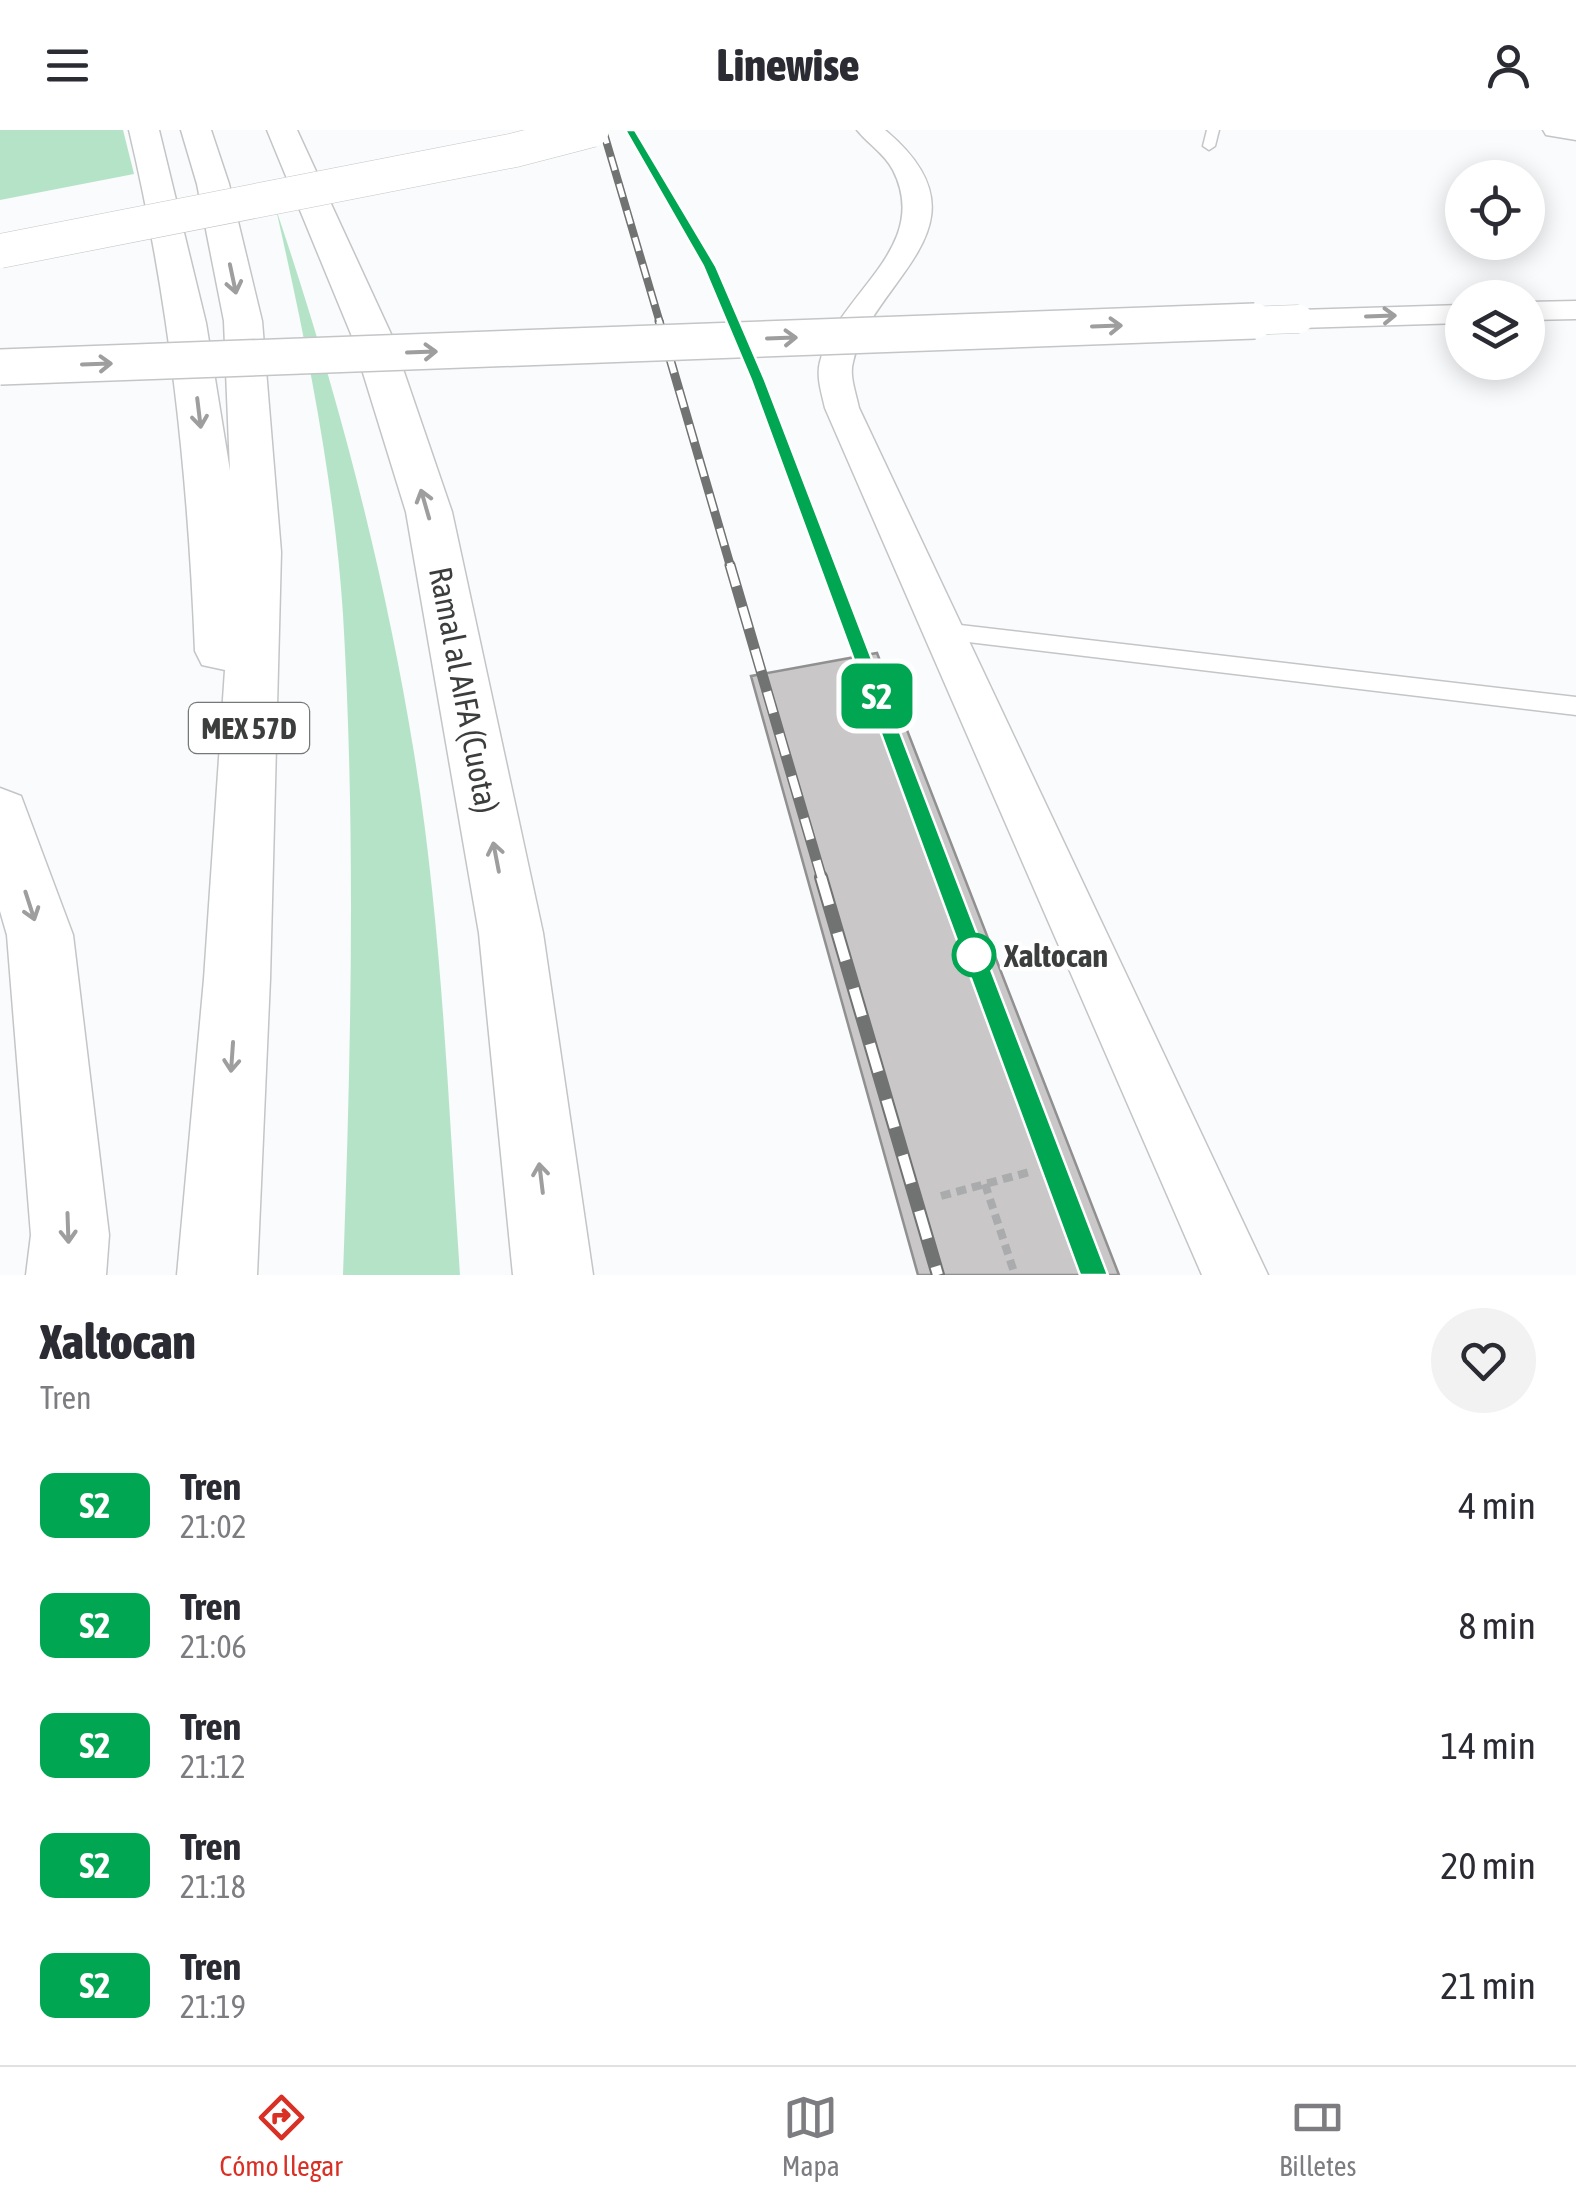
<!DOCTYPE html>
<html lang="es">
<meta charset="utf-8">
<style>
body{margin:0;font-family:"Asap Condensed",sans-serif;background:#f2f2f3;color:#2b2b33;height:100vh;display:flex;flex-direction:column;font-size:38px;white-space:nowrap}
*{box-sizing:border-box;margin:0}
p{font-size:32px;color:#7c7c81}
.icon{flex:none;width:55px;height:55px;fill:none;stroke:currentColor;stroke-width:2;stroke-linecap:round;stroke-linejoin:round}
.map{position:relative;height:1145px;overflow:hidden}
.sheet{display:flex;flex-direction:column;background:#fff;flex:1}
.sheet>*{flex:none}
.badge{padding:0 20px;border-radius:15px;font-size:35px;line-height:65px}
.tools{position:absolute;left:1445px;top:30px;display:grid;gap:20px}
.tools a{display:grid;place-items:center;width:100px;height:100px;border-radius:50%;background:#fff;box-shadow:0 5px 25px #0003;font-size:50px}
.map>.badge{position:absolute;translate:-50% -50%;box-shadow:0 0 0 5px #fff}
.round{display:grid;place-items:center;flex:none;width:105px;height:105px;border-radius:52px;background:#f2f2f3}
.summary{display:flex;align-items:center;justify-content:space-between;height:170px;padding:0 40px}
h1{font-size:48px;font-weight:800;line-height:75px}
ul{padding:0;list-style:none}
li{display:flex;align-items:center;gap:30px;height:120px;padding:0 40px}
li div{flex:1}
li b{display:block;font-size:38px}
li em{font-style:normal}
li .badge{min-width:110px;font-weight:700;text-align:center}
header{display:flex;justify-content:space-between;align-items:center;height:130px;padding:0 40px;background:#fff;font-size:45px;font-weight:800}
.dock{display:flex;justify-content:space-around;align-items:center;height:140px;border-top:2px solid #e1e1e2;background:#fff;font-size:28px;color:#7c7c81}
.dock a{display:grid;justify-items:center;gap:5px}
.dock .selected{color:#d93025}
.map>svg:first-child{display:block}
.green{fill:#b4e3c7}
.building{fill:#c9c7c8;stroke:#919091;stroke-width:2.5}
.lines{fill:none;stroke-linecap:round;stroke-linejoin:round}
.service-casing{stroke:#c4c5c7;stroke-width:3}
.minor-casing{stroke:#c4c5c7;stroke-width:3}
.motorway-casing{stroke:#c4c5c7;stroke-width:3}
.path{stroke:#aaabac;stroke-width:8;stroke-dasharray:10 6;stroke-linecap:butt}
.service{fill:#fff;fill-rule:evenodd}
.minor{fill:#fff;fill-rule:evenodd}
.motorway{fill:#fff;fill-rule:evenodd}
.rail-far3-casing{stroke:#717272;stroke-width:8}
.rail-far2-casing{stroke:#717272;stroke-width:9}
.rail-far1-casing{stroke:#717272;stroke-width:11}
.rail-casing{stroke:#717272;stroke-width:14}
.rail-far3{stroke:#fff;stroke-width:5;stroke-dasharray:14;stroke-linecap:butt}
.rail-far2{stroke:#fff;stroke-width:6;stroke-dasharray:18;stroke-linecap:butt}
.rail-far1{stroke:#fff;stroke-width:8;stroke-dasharray:22;stroke-linecap:butt}
.rail{stroke:#fff;stroke-width:10;stroke-dasharray:29;stroke-linecap:butt}
.minor-bridge-far1-casing{stroke:#c4c5c7;stroke-width:29;stroke-linecap:butt}
.minor-bridge-casing{stroke:#c4c5c7;stroke-width:38;stroke-linecap:butt}
.secondary-bridge-casing{stroke:#c4c5c7;stroke-width:35;stroke-linecap:butt}
.minor-bridge-far1{stroke:#fff;stroke-width:28}
.minor-bridge{stroke:#fff;stroke-width:35}
.secondary-bridge{stroke:#fff;stroke-width:34}
.oneway{stroke:#9e9e9e}
.line{fill:#00a651;stroke:#fff;stroke-width:2.5}
.stop-dot{fill:#fff;stroke:#00a651;stroke-width:5}
.labels{text-anchor:middle;dominant-baseline:central;stroke-width:8;stroke-linejoin:round;paint-order:stroke}
.shield{fill:#fff;stroke:#767777;stroke-width:2.5}
.shield-label{font-size:30px;font-weight:bold;fill:#3c3d3d}
.street-label{font-size:32px;fill:#3c3d3d;stroke:#fff}
.stop-label{font-size:32px;font-weight:bold;fill:#3c3d3d;stroke:#fff;text-anchor:start}
</style>
<header><svg class="icon" aria-label="menu" viewBox="0 0 24 24"><path d="M4 6h16M4 12h16M4 18h16"/></svg>Linewise<svg class="icon" aria-label="person" viewBox="0 0 24 24"><circle cx="12" cy="8" r="4"/><path d="M4 21q1-7 8-7t8 7"/></svg></header>
<div class="map">
<svg width="1576" height="1145" viewBox="0 0 1576 1145">
<rect width="100%" height="100%" fill="#f9fbfc"/>
<g class="green">
<polygon points="0,0 123,0 134,44 0,70"/>
<path d="M276,79C336,257 384,438 414,623C442,795 448,972 460,1145H343C351,925 356,704 343,484C334,348 306,212 276,79Z"/>
</g>
<polygon class="building" points="877,523 1119,1145 918,1145 751,546"/>
<g class="lines">
<defs>
<g id="service">
<polygon points="1207,0 1219,0 1215,16 1209,20 1203,16"/>
<polygon points="943,493 1576,567 1576,585 943,509 932,501"/>
</g>
<g id="minor">
<path d="M857,0H885C999,95 871,149 853,232C849,246 856,263 859,278L1268,1145H1202L825,278C822,264 816,247 820,232C836,164 933,119 893,40C884,23 868,14 857,0Z"/>
<polygon points="1543,0 1576,0 1576,10 1546,5"/>
<polygon points="1576,171 1576,189 1528,190 1528,172"/>
<polygon points="1462,175 1462,193 1299,198 1288,196 1283,189 1288,182 1299,180"/>
</g>
<g id="motorway">
<path d="M129,0H159L206,193L230,341L224,191L197,54L181,0H211L229,54L262,191L281,422L270,849L257,1145H177L204,849L225,540L202,535L195,521C188,345 170,172 129,0Z"/>
<polygon points="267,0 297,0 391,204 452,382 543,803 593,1145 513,1145 479,803 406,382 351,204"/>
<polygon points="0,658 21,666 73,805 109,1105 106,1145 26,1145 31,1105 7,805 0,781"/>
</g>
</defs>
<use href="#service" class="service-casing"/>
<use href="#minor" class="minor-casing"/>
<use href="#motorway" class="motorway-casing"/>
<g class="path">
<polyline points="985,1054 1015,1145"/>
<polyline points="941,1066 1033,1041"/>
</g>
<use href="#service" class="service"/>
<use href="#minor" class="minor"/>
<use href="#motorway" class="motorway"/>
<defs>
<g id="rail-far3">
<polyline points="603,0 660,193"/>
<polyline points="630,0 709,136 734,193"/>
</g>
<g id="rail-far2">
<polyline points="659,191 731,438"/>
<polyline points="733,191 829,438"/>
</g>
<g id="rail-far1">
<polyline points="730,435 822,749"/>
<polyline points="828,435 946,749"/>
</g>
<g id="rail">
<polyline points="821,747 938,1145"/>
<polyline points="945,747 1094,1145"/>
</g>
</defs>
<use href="#rail-far3" class="rail-far3-casing"/>
<use href="#rail-far2" class="rail-far2-casing"/>
<use href="#rail-far1" class="rail-far1-casing"/>
<use href="#rail" class="rail-casing"/>
<use href="#rail-far3" class="rail-far3"/>
<use href="#rail-far2" class="rail-far2"/>
<use href="#rail-far1" class="rail-far1"/>
<use href="#rail" class="rail"/>
<defs>
<polyline id="minor-bridge-far1" points="1187,193 1299,189"/>
<polyline id="minor-bridge" points="0,237 1255,191"/>
<polyline id="secondary-bridge" points="0,121 515,20 592,0"/>
</defs>
<use href="#minor-bridge-far1" class="minor-bridge-far1-casing"/>
<use href="#minor-bridge" class="minor-bridge-casing"/>
<use href="#secondary-bridge" class="secondary-bridge-casing"/>
<use href="#minor-bridge-far1" class="minor-bridge-far1"/>
<use href="#minor-bridge" class="minor-bridge"/>
<use href="#secondary-bridge" class="secondary-bridge"/>
</g>
<defs><path id="oneway-shaft" d="M-6 0H5M1.5-3L5.5 0L1.5 3" fill="none" stroke-width="1.6" stroke-linecap="round" stroke-linejoin="round" transform="scale(2.5)"/></defs>
<g class="oneway">
<use href="#oneway-shaft" transform="translate(233 149) rotate(78)"/>
<use href="#oneway-shaft" transform="translate(1381 186) rotate(-2)"/>
<use href="#oneway-shaft" transform="translate(1107 196) rotate(-2)"/>
<use href="#oneway-shaft" transform="translate(782 208) rotate(-2)"/>
<use href="#oneway-shaft" transform="translate(422 222) rotate(-2)"/>
<use href="#oneway-shaft" transform="translate(97 234) rotate(-2)"/>
<use href="#oneway-shaft" transform="translate(199 283) rotate(83)"/>
<use href="#oneway-shaft" transform="translate(425 374) rotate(-106)"/>
<use href="#oneway-shaft" transform="translate(496 727) rotate(-101)"/>
<use href="#oneway-shaft" transform="translate(30 776) rotate(72)"/>
<use href="#oneway-shaft" transform="translate(232 927) rotate(94)"/>
<use href="#oneway-shaft" transform="translate(541 1048) rotate(-97)"/>
<use href="#oneway-shaft" transform="translate(68 1098) rotate(88)"/>
</g>
<polygon class="line" points="625,0 635,0 716,136 765,250 1108,1145 1080,1145 751,250 703,136"/>
<circle class="stop-dot" cx="974" cy="825" r="20"/>
<g class="labels">
<rect class="shield" x="189" y="573" width="120" height="50" rx="8"/>
<g class="shield-label">
<text x="249" y="598">MEX 57D</text>
</g>
<g class="street-label">
<text transform="translate(464 560) rotate(79)">Ramal al AIFA (Cuota)</text>
</g>
<g class="stop-label">
<text x="1004" y="825">Xaltocan</text>
</g>
</g>
</svg>
<div class="tools">
<a><svg class="icon" aria-label="locate" viewBox="0 0 24 24"><circle cx="12" cy="12" r="6"/><path d="M12 2v4M12 18v4M2 12h4M18 12h4"/></svg></a>
<a><svg class="icon" aria-label="layers" viewBox="0 0 24 24"><path d="M12 4l9 5-9 5-9-5zM3 14l9 5 9-5"/></svg></a>
</div>
<b class="badge" style="left:877px;top:566px;background:#00a651;color:#fff">S2</b>
</div>
<section class="sheet">
<div class="summary"><div><h1>Xaltocan</h1><p>Tren</p></div><a class="round"><svg class="icon" aria-label="heart" viewBox="0 0 24 24"><path d="M12 20l-8-8c-3-5 5-10 8-4 3-6 11-1 8 4z"/></svg></a></div>
<ul>
<li><span class="badge" style="background:#00a651;color:#fff">S2</span><div><b>Tren</b><p>21:02</p></div><em>4 min</em></li>
<li><span class="badge" style="background:#00a651;color:#fff">S2</span><div><b>Tren</b><p>21:06</p></div><em>8 min</em></li>
<li><span class="badge" style="background:#00a651;color:#fff">S2</span><div><b>Tren</b><p>21:12</p></div><em>14 min</em></li>
<li><span class="badge" style="background:#00a651;color:#fff">S2</span><div><b>Tren</b><p>21:18</p></div><em>20 min</em></li>
<li><span class="badge" style="background:#00a651;color:#fff">S2</span><div><b>Tren</b><p>21:19</p></div><em>21 min</em></li>
</ul>
</section>
<nav class="dock">
<a class="selected"><svg class="icon" aria-label="directions" viewBox="0 0 24 24"><path d="M12 3l9 9-9 9-9-9zM9 14v-3h6M13 9l2 2-2 2"/></svg>Cómo llegar</a>
<a><svg class="icon" aria-label="map" viewBox="0 0 24 24"><path d="M3 6l6-2 6 2 6-2v14l-6 2-6-2-6 2zM9 4v14M15 6v14"/></svg>Mapa</a>
<a><svg class="icon" aria-label="tickets" viewBox="0 0 24 24"><path d="M3 7h18v10H3zM15 7v10"/></svg>Billetes</a>
</nav>
